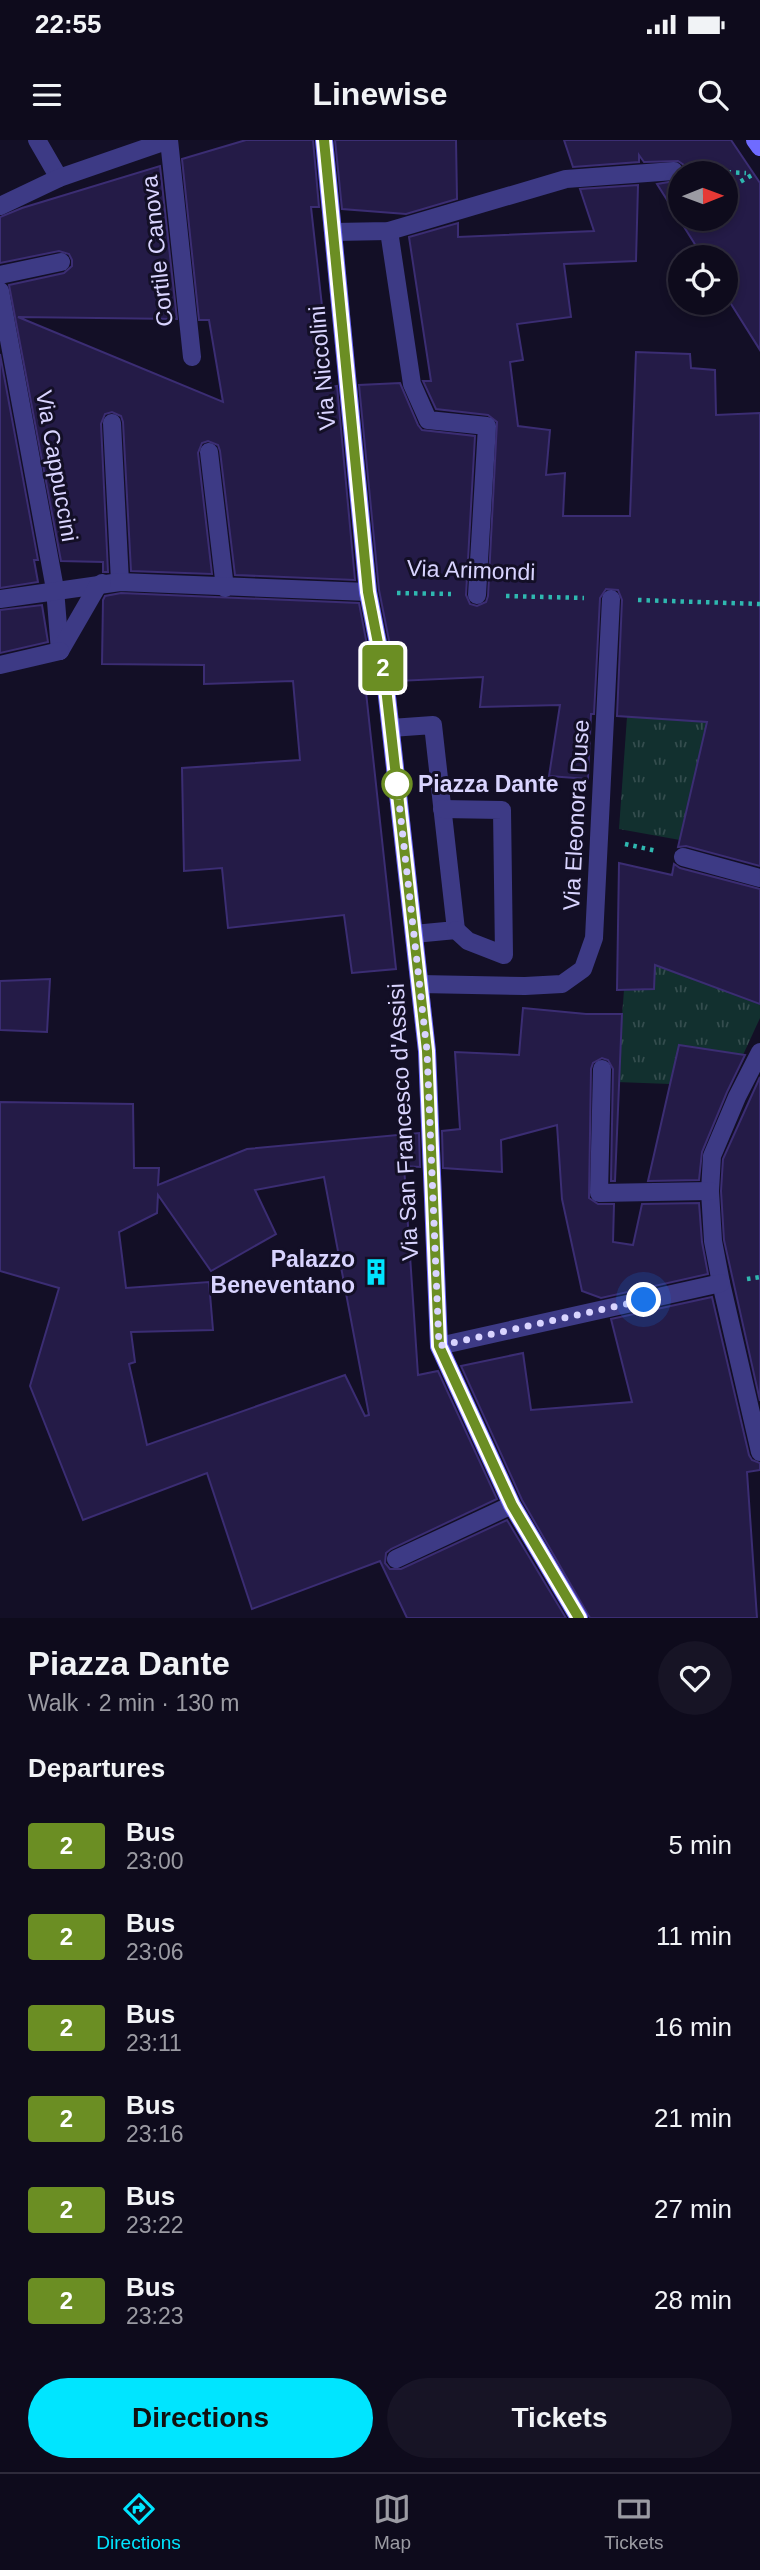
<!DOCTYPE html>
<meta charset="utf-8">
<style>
body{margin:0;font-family:Helvetica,sans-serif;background:#171425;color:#f1f3f6;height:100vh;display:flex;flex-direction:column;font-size:26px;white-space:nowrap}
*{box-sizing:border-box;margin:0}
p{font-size:23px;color:#9b9ba3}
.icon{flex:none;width:38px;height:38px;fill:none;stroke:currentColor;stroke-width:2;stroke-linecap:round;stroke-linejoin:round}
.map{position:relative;height:1478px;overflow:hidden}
.details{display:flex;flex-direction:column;background:#0e0b1c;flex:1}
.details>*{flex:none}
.badge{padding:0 14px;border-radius:5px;font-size:24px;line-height:46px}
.needle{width:46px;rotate:89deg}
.buttons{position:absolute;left:668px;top:21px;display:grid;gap:14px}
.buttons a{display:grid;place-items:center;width:70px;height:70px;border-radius:50%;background:#0e0b1c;box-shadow:0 4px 10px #0003,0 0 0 2px #2e2b3b;font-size:35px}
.you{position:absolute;width:35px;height:35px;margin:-18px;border:5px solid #fff;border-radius:50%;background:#1a73e8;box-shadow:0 0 0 10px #1a73e833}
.map>.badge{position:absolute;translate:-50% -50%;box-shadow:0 0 0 4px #fff}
h2{padding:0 28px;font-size:26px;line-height:63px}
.round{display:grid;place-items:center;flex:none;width:74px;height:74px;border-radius:37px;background:#171425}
.headline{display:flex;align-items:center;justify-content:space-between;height:119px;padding:0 28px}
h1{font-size:33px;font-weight:700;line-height:52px}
.primary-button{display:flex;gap:14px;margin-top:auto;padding:14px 28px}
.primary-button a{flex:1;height:80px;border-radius:42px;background:#00e5ff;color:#111;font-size:28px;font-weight:700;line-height:80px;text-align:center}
.primary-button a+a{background:#171425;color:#f1f3f6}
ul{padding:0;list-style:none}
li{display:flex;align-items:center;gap:21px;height:91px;padding:0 28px}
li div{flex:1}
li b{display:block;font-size:26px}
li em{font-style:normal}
li .badge{min-width:77px;font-weight:700;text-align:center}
.status{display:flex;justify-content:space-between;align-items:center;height:49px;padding:0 35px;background:#0e0b1c;direction:ltr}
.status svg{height:19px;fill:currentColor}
header{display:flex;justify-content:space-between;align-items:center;height:91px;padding:0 28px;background:#0e0b1c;font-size:32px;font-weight:700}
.dock{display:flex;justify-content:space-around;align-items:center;height:98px;border-top:2px solid #2e2b3b;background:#0e0b1c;font-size:19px;color:#9b9ba3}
.dock a{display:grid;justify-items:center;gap:4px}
.dock .current{color:#00e5ff}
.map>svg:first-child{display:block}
.grass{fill:url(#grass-tufts)}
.building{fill:#241b47;stroke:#3b2d73;stroke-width:2;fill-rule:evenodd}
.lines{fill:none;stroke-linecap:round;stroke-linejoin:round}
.path{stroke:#2fb8b0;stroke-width:4.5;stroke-dasharray:3.5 5;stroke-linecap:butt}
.street{stroke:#3d3a85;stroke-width:18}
.secondary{stroke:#6f6bff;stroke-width:18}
.line-casing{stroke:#fff;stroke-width:16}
.line{stroke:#6b8e23;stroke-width:10}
.walk{stroke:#d9d4ff;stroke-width:7;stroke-dasharray:0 12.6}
.stop-dot{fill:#fff;stroke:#6b8e23;stroke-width:3.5}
.labels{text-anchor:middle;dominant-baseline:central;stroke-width:6;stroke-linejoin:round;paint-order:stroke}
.street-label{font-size:23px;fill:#d9d4ff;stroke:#130f26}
.stop-label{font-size:23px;font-weight:bold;fill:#d9d4ff;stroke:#130f26;text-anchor:start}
.poi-label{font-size:23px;font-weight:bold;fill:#d9d4ff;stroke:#130f26;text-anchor:end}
</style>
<div class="status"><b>22:55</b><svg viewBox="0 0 49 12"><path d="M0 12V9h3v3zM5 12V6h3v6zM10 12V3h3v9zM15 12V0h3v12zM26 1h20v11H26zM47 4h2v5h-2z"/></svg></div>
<header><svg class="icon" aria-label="menu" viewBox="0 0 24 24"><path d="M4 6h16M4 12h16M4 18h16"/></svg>Linewise<svg class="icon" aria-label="search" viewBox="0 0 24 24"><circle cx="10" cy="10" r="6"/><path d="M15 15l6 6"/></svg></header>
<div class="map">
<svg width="760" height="1478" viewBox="0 0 760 1478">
<defs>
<pattern id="grass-tufts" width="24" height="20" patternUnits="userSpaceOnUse" patternTransform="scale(1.75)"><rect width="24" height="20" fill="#12302f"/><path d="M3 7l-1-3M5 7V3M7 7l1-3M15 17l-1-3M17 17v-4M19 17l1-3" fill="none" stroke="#344d4e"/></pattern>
</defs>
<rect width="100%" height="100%" fill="#130f26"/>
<g class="grass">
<polygon points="627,577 707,582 680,700 619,689"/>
<polygon points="656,775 696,840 760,864 760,878 743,915 679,905 670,944 617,942 624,850"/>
</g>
<g class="building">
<polygon points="246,0 313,0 319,67 311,67 331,247 337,246 355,440 235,435 220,311 218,305 208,301 202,303 198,313 212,434 131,431 123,282 121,276 112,272 105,274 101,284 108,432 103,432 103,422 61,421 9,145 64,133 72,126 72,120 69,114 59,111 0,123 0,77 22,68 160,26 177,179 18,177 223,262 209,180 199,180 182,19"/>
<polygon points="335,0 456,0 457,59 406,74 342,69"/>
<polygon points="564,0 731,0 760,43 760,210 726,156 726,117 703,117 657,44 681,40 681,79 726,79 726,33 685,33 684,25 678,21 644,22 639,15 639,22 573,27"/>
<polygon points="638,45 636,121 564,124 571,177 517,184 523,220 510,222 518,286 550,290 546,335 565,333 563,376 630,376 636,212 690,214 691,228 715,230 716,275 760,273 760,726 686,706 678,707 707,582 617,576 622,460 618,450 606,449 600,458 594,574 591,574 588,639 549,636 560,565 480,567 483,537 397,541 379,450 359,245 400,243 418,285 422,290 475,296 466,455 470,464 477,466 486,462 488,456 497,282 488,275 436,269 423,241 431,241 409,97 458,83 458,97 594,91 580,49"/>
<polygon points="0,214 38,420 34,420 38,442 0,448"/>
<polygon points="121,453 359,463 374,542 365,543 396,829 352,833 344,775 228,788 222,728 184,731 182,628 300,620 293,541 204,544 204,525 102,524 103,460 105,456"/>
<polygon points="42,465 48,502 0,513 0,470"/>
<polygon points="619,723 672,735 674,724 680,728 760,749 760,864 655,825 654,849 617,850"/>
<polygon points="50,839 47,892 0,890 0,841"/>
<polygon points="523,868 586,874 622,874 615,1041 611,1041 613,929 608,920 602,918 593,923 591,929 589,1058 598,1064 614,1064 613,1102 633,1105 642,1064 699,1063 702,1102 708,1134 601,1158 582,1151 562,1059 557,985 501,1000 502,1032 443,1028 442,991 460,989 455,912 519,915"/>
<polygon points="679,905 745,915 727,952 702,1012 699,1040 648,1041"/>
<polygon points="760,937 760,1261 724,1100 721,1051 723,1019"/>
<path d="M0,962L133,964L134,1028H159L158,1045L247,1009L419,993L420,1027L404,1026L418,1235L438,1231L497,1359L391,1409L386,1413L385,1423L390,1429H401L507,1380L566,1478H407L380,1421L252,1469L207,1333L83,1380L30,1246L59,1148L0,1131ZM324,1037L369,1275L365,1276L345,1235L147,1305L129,1224L135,1222L131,1192L213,1190L209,1142L126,1148L119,1092L157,1073L158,1055L211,1131L276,1094L255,1050Z"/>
<polygon points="712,1157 749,1315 752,1320 760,1323 760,1330 747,1332 757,1478 590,1478 522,1360 461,1226 523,1213 531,1270 632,1262 611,1179"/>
</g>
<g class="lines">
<g class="path">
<polyline points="702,31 746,33"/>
<polyline points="726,50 752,35"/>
<polyline points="397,453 451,454"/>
<polyline points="506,456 584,458"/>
<polyline points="638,460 760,464"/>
<polyline points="625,704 657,711"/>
<polyline points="747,1139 760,1137"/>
</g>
<g class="street">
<polyline points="37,0 59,38"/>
<polyline points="0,66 59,38 169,0 192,217"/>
<polyline points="389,91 412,244 428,280 487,286 477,455"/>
<polyline points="334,92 389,91 566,39 674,31"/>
<polyline points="0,135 61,122"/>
<polyline points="0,151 55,449 60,511"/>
<polyline points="112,283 120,442"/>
<polyline points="209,312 225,448"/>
<polyline points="0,459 120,442 368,452"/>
<polyline points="60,511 97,447 102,443"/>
<polyline points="0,525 60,511"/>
<polyline points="391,588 433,585 456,790 414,794"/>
<polyline points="442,669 502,670 504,815 468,801 456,790"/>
<polyline points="683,717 760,738"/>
<polyline points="420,844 525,846 562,844 583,829 594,798 611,459"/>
<polyline points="760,912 737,957 712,1016 710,1051 713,1101 721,1143 760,1312"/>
<polyline points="602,929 599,1053 710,1051"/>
<polyline points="439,1206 721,1143"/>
<polyline points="396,1419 512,1365"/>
</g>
<g class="secondary">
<polyline points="324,0 368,452 385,539 427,911 439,1206 512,1365 579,1478"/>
<polyline points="755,0 760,7"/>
</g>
</g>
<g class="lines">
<defs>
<polyline id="line" points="324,0 368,452 385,539 427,911 439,1206 512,1365 579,1478"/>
</defs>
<use href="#line" class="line-casing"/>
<use href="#line" class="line"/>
<polyline class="walk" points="397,644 427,911 439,1206 644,1160"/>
</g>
<defs>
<symbol id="building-bare" viewBox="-9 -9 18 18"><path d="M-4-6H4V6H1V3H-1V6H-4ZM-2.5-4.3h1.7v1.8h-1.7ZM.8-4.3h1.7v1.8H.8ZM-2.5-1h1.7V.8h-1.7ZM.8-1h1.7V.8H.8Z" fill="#00e5ff" stroke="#130f26" stroke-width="2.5" paint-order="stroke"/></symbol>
</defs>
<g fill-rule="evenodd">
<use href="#building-bare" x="357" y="1113" width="38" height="38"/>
</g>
<circle class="stop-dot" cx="397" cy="644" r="14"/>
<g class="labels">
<g class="street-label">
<text transform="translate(157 111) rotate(-96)">Cortile Canova</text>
<text transform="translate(322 228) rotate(-95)">Via Niccolini</text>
<text transform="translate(57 326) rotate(80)">Via Cappuccini</text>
<text transform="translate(471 430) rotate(2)">Via Arimondi</text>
<text transform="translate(576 675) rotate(-87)">Via Eleonora Duse</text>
<text transform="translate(403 982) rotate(-93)">Via San Francesco d'Assisi</text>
</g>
<g class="stop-label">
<text x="418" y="644">Piazza Dante</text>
</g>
<g class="poi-label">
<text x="355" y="1119">Palazzo<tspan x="355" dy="26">Beneventano</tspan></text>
</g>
</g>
</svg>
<div class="buttons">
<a><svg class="needle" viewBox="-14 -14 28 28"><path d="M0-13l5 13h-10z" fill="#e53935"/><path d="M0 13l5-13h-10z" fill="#9b9ba3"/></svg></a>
<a><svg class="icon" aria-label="locate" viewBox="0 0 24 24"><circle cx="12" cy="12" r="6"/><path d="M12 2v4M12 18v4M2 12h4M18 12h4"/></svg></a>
</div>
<div class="you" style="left:644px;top:1160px"></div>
<b class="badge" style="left:383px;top:528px;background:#6b8e23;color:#fff">2</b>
</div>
<section class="details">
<div class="headline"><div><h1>Piazza Dante</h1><p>Walk · 2 min · 130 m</p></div><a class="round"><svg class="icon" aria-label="heart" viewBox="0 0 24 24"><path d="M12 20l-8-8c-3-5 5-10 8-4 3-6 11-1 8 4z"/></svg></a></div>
<h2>Departures</h2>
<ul>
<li><span class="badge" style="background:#6b8e23;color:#fff">2</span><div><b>Bus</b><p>23:00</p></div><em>5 min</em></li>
<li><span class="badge" style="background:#6b8e23;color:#fff">2</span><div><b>Bus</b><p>23:06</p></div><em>11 min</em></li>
<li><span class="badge" style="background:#6b8e23;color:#fff">2</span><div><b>Bus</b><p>23:11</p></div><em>16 min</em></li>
<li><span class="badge" style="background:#6b8e23;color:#fff">2</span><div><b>Bus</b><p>23:16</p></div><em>21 min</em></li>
<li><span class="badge" style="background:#6b8e23;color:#fff">2</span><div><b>Bus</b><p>23:22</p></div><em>27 min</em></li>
<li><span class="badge" style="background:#6b8e23;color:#fff">2</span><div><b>Bus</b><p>23:23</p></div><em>28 min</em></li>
</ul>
<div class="primary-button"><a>Directions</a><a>Tickets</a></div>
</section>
<nav class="dock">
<a class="current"><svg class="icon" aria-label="directions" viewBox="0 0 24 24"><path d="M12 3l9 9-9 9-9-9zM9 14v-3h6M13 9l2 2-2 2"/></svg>Directions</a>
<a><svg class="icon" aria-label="map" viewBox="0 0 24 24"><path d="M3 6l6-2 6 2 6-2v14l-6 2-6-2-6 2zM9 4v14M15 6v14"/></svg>Map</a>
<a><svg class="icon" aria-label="tickets" viewBox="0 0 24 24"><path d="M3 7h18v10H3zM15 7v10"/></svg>Tickets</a>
</nav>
